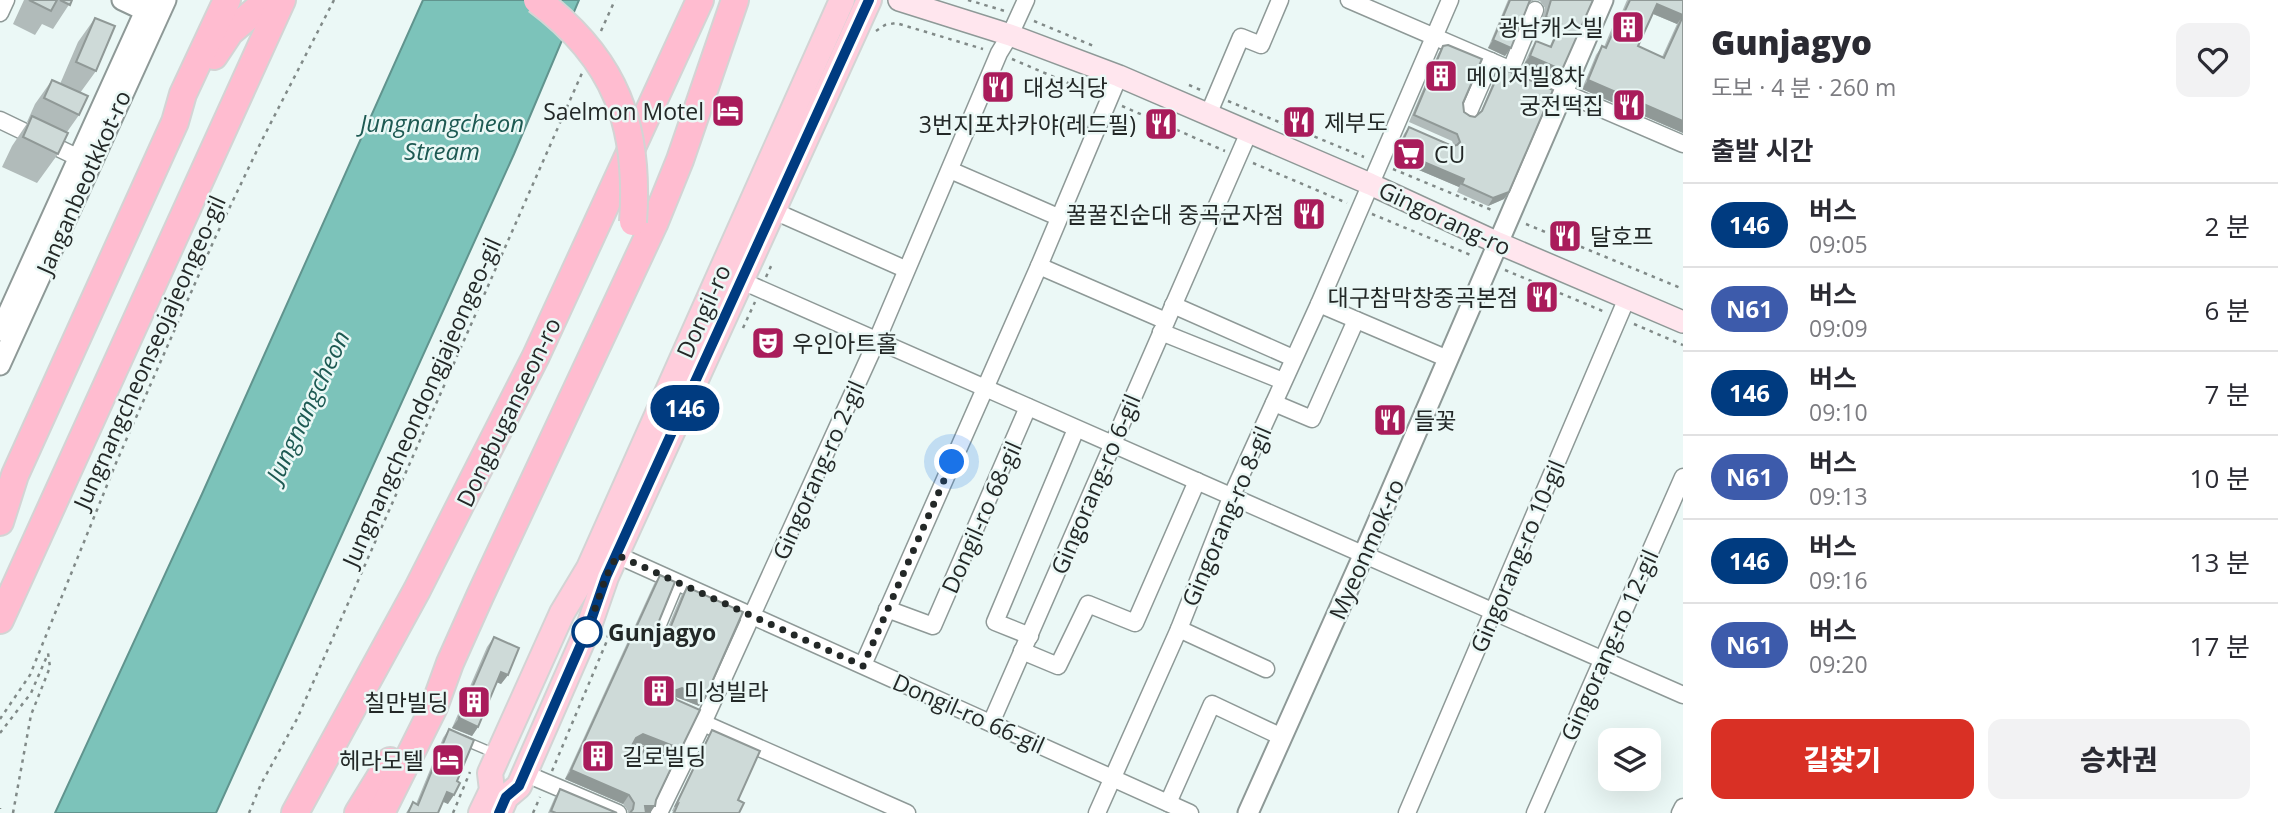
<!DOCTYPE html>
<html lang="ko">
<meta charset="utf-8">
<style>
body{margin:0;font-family:"Open Sans","Noto Sans KR",sans-serif;background:#f2f2f3;color:#2b2b33;height:100vh;display:flex;flex-direction:column;font-size:26px;white-space:nowrap}
*{box-sizing:border-box;margin:0}
p{font-size:23px;color:#7c7c81}
.icon{flex:none;width:38px;height:38px;fill:none;stroke:currentColor;stroke-width:2;stroke-linecap:round;stroke-linejoin:round}
.map{position:relative;flex:1;overflow:hidden}
.sheet{display:flex;flex-direction:column;background:#fff;width:595px}
.sheet>*{flex:none}
.badge{padding:0 14px;border-radius:23px;font-size:24px;line-height:46px}
.tools{position:absolute;left:1598px;top:728px;display:grid;gap:14px}
.tools a{display:grid;place-items:center;width:63px;height:63px;border-radius:14px;background:#fff;box-shadow:0 7px 28px #0002;font-size:35px}
.you{position:absolute;width:35px;height:35px;margin:-18px;border:5px solid #fff;border-radius:50%;background:#1a73e8;box-shadow:0 0 0 10px #1a73e833}
.map>.badge{position:absolute;translate:-50% -50%;box-shadow:0 0 0 4px #fff}
h2{padding:0 28px;font-size:26px;line-height:63px}
.round{display:grid;place-items:center;flex:none;width:74px;height:74px;border-radius:14px;background:#f2f2f3}
.headline{display:flex;align-items:center;justify-content:space-between;height:119px;padding:0 28px}
h1{font-size:33px;font-weight:800;line-height:52px}
.cta{display:flex;gap:14px;margin-top:auto;padding:14px 28px}
.cta a{flex:1;height:80px;border-radius:14px;background:#d93025;color:#fff;font-size:28px;font-weight:800;line-height:80px;text-align:center}
.cta a+a{background:#f2f2f3;color:#2b2b33}
ul{padding:0;list-style:none}
li{display:flex;align-items:center;gap:21px;height:84px;padding:0 28px;border-top:2px solid #e1e1e2}
li div{flex:1}
li b{display:block;font-size:26px}
li em{font-style:normal}
li .badge{min-width:77px;font-weight:700;text-align:center}
main{display:flex;flex:1;min-height:0}
.map>svg:first-child{display:block}
.water{fill:#7cc3ba;stroke:#61948e;stroke-width:2}
.lines{fill:none;stroke-linecap:round;stroke-linejoin:round}
.service-casing{stroke:#8e9997;stroke-width:11}
.minor-casing{stroke:#8e9997;stroke-width:19}
.tertiary-casing{stroke:#8e9997;stroke-width:23}
.secondary-casing{stroke:#8e9997;stroke-width:24}
.primary-casing{stroke:#d3d4d4;stroke-width:28}
.trunk-casing{stroke:#d3d4d4;stroke-width:30}
.path{stroke:#818a88;stroke-width:2.5;stroke-dasharray:3.5 5;stroke-linecap:butt}
.service{stroke:#fff;stroke-width:8}
.minor{stroke:#fff;stroke-width:16}
.tertiary{stroke:#fff;stroke-width:19}
.secondary{stroke:#ffe6ee;stroke-width:21}
.primary{stroke:#ffcddc;stroke-width:24}
.trunk{stroke:#ffbcd0;stroke-width:26}
.trunk-bridge-casing{stroke:#d3d4d4;stroke-width:30;stroke-linecap:butt}
.trunk-bridge{stroke:#ffbcd0;stroke-width:26}
.wall{fill:#b1bbba;fill-rule:evenodd}
.shaded-wall{fill:#909997}
.building{fill:#cedad8;stroke:#909997;stroke-width:2}
.line-casing{stroke:#fff;stroke-width:16}
.line{stroke:#003b80;stroke-width:10}
.walk{stroke:#232827;stroke-width:7;stroke-dasharray:0 12.6}
.stop-dot{fill:#fff;stroke:#003b80;stroke-width:3.5}
.labels{text-anchor:middle;dominant-baseline:central;stroke-width:5;stroke-linejoin:round;paint-order:stroke}
.poi-label{font-size:23px;fill:#232827;stroke:#ebf8f6;text-anchor:start}
.street-label{font-size:23px;fill:#232827;stroke:#ebf8f6}
.stop-label{font-size:23px;font-weight:bold;fill:#232827;stroke:#ebf8f6;text-anchor:start}
.water-label{font-size:24px;font-style:italic;fill:#1d5952;stroke:#ebf8f6}
</style>
<main>
<div class="map">
<svg width="1683" height="813" viewBox="0 0 1683 813">
<rect width="100%" height="100%" fill="#ebf8f6"/>
<polygon class="water" points="423,0 579,0 514,154 216,813 55,813 202,494"/>
<g class="lines">
<defs>
<g id="service">
<polyline points="657,637 680,582"/>
<polyline points="463,740 496,754"/>
<polyline points="628,764 636,749 653,755"/>
</g>
<g id="minor">
<polyline points="1349,0 1683,144"/>
<polyline points="0,13 6,0"/>
<polyline points="1511,69 1535,10"/>
<polyline points="1468,114 1491,61"/>
<polyline points="1208,115 1241,37 1261,45 1280,0"/>
<polyline points="0,120 79,158"/>
<polyline points="950,170 1058,217"/>
<polyline points="774,211 905,269"/>
<polyline points="1039,266 1166,321"/>
<polyline points="742,281 1683,695"/>
<polyline points="1319,304 1448,359"/>
<polyline points="1173,305 1293,358"/>
<polyline points="1161,332 1283,381"/>
<polyline points="1274,403 1312,419 1356,320"/>
<polyline points="617,555 1190,813"/>
<polyline points="887,609 933,626 1028,407"/>
<polyline points="1179,629 1266,669"/>
<polyline points="1030,636 995,622 1076,429"/>
<polyline points="1022,651 1058,666 1088,604 1135,623 1197,481"/>
<polyline points="863,665 1039,266 1119,76"/>
<polyline points="703,723 907,813"/>
<polyline points="991,723 1249,132"/>
<polyline points="524,773 618,813"/>
<polyline points="1168,803 1212,704 1282,737"/>
<polyline points="659,813 703,723 877,340 999,53 1010,35 1026,0"/>
<polyline points="1097,813 1179,629 1232,495 1319,304 1450,0"/>
<polyline points="1407,813 1627,298"/>
<polyline points="1535,813 1683,477"/>
<polyline points="1680,813 1683,807"/>
</g>
<g id="tertiary">
<polyline points="122,0 156,16"/>
<polyline points="0,331 150,0"/>
<polyline points="0,365 166,0"/>
<polyline points="1248,813 1363,556 1603,0"/>
</g>
<polyline id="secondary" points="899,0 1010,35 1119,76 1370,184 1498,243 1683,322"/>
<g id="primary">
<polyline points="481,813 492,790 490,773 562,613 589,568 842,0"/>
<polyline points="499,813 506,797 519,786 589,626 606,577 869,0"/>
</g>
<g id="trunk">
<polyline points="214,56 230,32 268,0"/>
<polyline points="0,522 15,475 175,122 183,94 227,0"/>
<polyline points="0,620 282,0"/>
<polyline points="295,813 417,590 536,356 700,0"/>
<polyline points="358,813 390,761"/>
<polyline points="381,813 434,707 450,663 480,596 654,224 680,160 735,0"/>
</g>
</defs>
<use href="#service" class="service-casing"/>
<use href="#minor" class="minor-casing"/>
<use href="#tertiary" class="tertiary-casing"/>
<use href="#secondary" class="secondary-casing"/>
<use href="#primary" class="primary-casing"/>
<use href="#trunk" class="trunk-casing"/>
<g class="path">
<polyline points="968,0 1005,11"/>
<polyline points="1034,21 1096,47"/>
<polyline points="601,31 615,0"/>
<polyline points="876,31 885,25 896,23 983,49"/>
<polyline points="1012,59 1096,95"/>
<polyline points="1189,85 1203,91"/>
<polyline points="1228,101 1364,157"/>
<polyline points="1122,106 1225,151"/>
<polyline points="1253,163 1347,203"/>
<polyline points="1393,169 1494,211"/>
<polyline points="1372,214 1473,256"/>
<polyline points="1526,224 1683,289"/>
<polyline points="1505,270 1605,312"/>
<polyline points="766,277 772,264"/>
<polyline points="1634,324 1683,345"/>
<polyline points="743,328 755,302"/>
<polyline points="0,719 30,675 116,463 215,238 261,142 334,0"/>
<polyline points="0,733 31,693 47,656"/>
<polyline points="552,771 606,643 610,628"/>
<polyline points="0,808 0,809"/>
<polyline points="13,813 31,715 50,667 48,653"/>
<polyline points="249,813 261,784 297,719 582,73"/>
<polyline points="453,813 470,772"/>
<polyline points="533,813 540,797"/>
</g>
<use href="#service" class="service"/>
<use href="#minor" class="minor"/>
<use href="#tertiary" class="tertiary"/>
<use href="#secondary" class="secondary"/>
<use href="#primary" class="primary"/>
<use href="#trunk" class="trunk"/>
<defs>
<path id="trunk-bridge" d="M537,0C616,59 640,126 633,222"/>
</defs>
<use href="#trunk-bridge" class="trunk-bridge-casing"/>
<use href="#trunk-bridge" class="trunk-bridge"/>
</g>
<g class="wall">
<polygon points="24,0 72,0 53,29 42,24 35,35 13,24"/>
<polygon points="1508,0 1534,0 1529,4 1511,48 1505,56 1488,48"/>
<polygon points="1536,0 1593,0 1562,70 1556,78 1524,64 1531,49 1536,41 1550,46 1556,32 1540,25 1545,8 1540,1"/>
<path d="M1627,0H1683V133L1582,89L1596,55L1602,46L1604,47L1614,23L1621,14ZM1653,14L1677,24L1662,57L1638,46Z"/>
<polygon points="95,18 96,71 80,93 79,115 67,132 58,154 37,183 2,167 12,146 28,122 27,122 35,104 52,80 60,84 78,42"/>
<polygon points="1443,46 1463,103 1464,112 1470,116 1475,117 1480,114 1496,75 1501,68 1509,192 1504,199 1488,206 1457,192 1459,187 1393,159 1404,134 1409,127 1454,146 1452,141 1409,122 1438,54"/>
<polygon points="660,575 657,626 660,634 665,634 681,596 687,587 699,706 676,697 675,697 675,757 637,743 632,745 628,753 628,758 634,762 637,760 645,748 656,800 650,813 628,813 628,811 623,804 565,779 654,584"/>
<polygon points="494,637 508,675 501,684 497,682 478,727 472,736 452,728 487,647"/>
<polygon points="449,729 448,804 443,801 438,813 406,813 413,802 416,804 443,738"/>
<polygon points="712,730 738,800 739,813 672,813 673,811 672,811 708,737"/>
<polygon points="560,789 617,813 548,813 555,797"/>
</g>
<g class="shaded-wall">
<polygon points="1657,4 1683,15 1683,16 1677,24 1651,13"/>
<polygon points="1493,40 1511,48 1505,56 1488,48"/>
<polygon points="1530,56 1562,70 1556,78 1524,64"/>
<polygon points="1588,80 1683,121 1683,133 1582,89"/>
<polygon points="1398,151 1464,179 1459,187 1393,159"/>
<polygon points="1509,192 1504,199 1488,206 1493,198"/>
<polygon points="501,672 508,675 501,684 494,681"/>
<polygon points="682,688 705,698 699,706 676,697 668,700 674,691"/>
<polygon points="459,718 478,727 472,736 452,728"/>
<polygon points="643,734 681,749 675,757 637,743 630,746 636,738"/>
<polygon points="571,770 629,795 623,804 565,779"/>
<polygon points="447,792 454,795 448,804 441,801"/>
<polygon points="645,806 655,806 650,813 640,813"/>
</g>
<g class="building">
<polygon points="29,0 57,0 51,11"/>
<polygon points="60,0 72,0 70,5"/>
<polygon points="1510,0 1530,0 1511,48 1493,40"/>
<polygon points="1551,0 1593,0 1562,70 1530,56 1536,41 1551,47 1561,24 1546,17"/>
<polygon points="1630,0 1683,0 1683,15 1657,4 1638,46 1664,58 1683,16 1683,121 1588,80 1602,46 1606,48 1621,14 1623,15"/>
<polygon points="95,18 115,26 96,71 76,62"/>
<polygon points="1448,45 1482,59 1463,103 1464,112 1470,116 1475,117 1482,111 1501,68 1553,90 1509,192 1493,198 1462,184 1464,179 1398,151 1409,127 1452,146 1457,145 1460,142 1457,134 1414,115 1443,46"/>
<polygon points="52,80 88,96 79,115 44,98"/>
<polygon points="32,116 68,133 58,154 23,137"/>
<polygon points="660,575 675,582 657,626 660,634 664,635 669,631 687,587 743,612 705,698 682,688 674,691 674,696 677,700 700,710 681,749 643,734 636,738 628,753 628,758 634,762 639,759 645,748 675,760 656,800 655,806 645,806 646,813 630,813 633,809 634,803 629,795 571,770"/>
<polygon points="494,637 519,648 508,675 501,672 478,727 459,718"/>
<polygon points="449,729 474,740 457,781 460,783 454,795 447,792 438,813 408,813 413,802 418,805"/>
<polygon points="712,730 760,751 738,800 744,803 739,813 674,813 678,804 676,805"/>
<polygon points="560,789 617,813 556,813 551,811"/>
</g>
<g class="lines">
<defs>
<polyline id="line" points="499,813 506,797 519,786 589,626 606,577 869,0"/>
</defs>
<use href="#line" class="line-casing"/>
<use href="#line" class="line"/>
<polyline class="walk" points="587,632 606,577 617,555 863,666 952,462"/>
</g>
<defs>
<symbol id="building-square" viewBox="-11 -11 22 22"><rect x="-9" y="-9" width="18" height="18" rx="4" fill="#a91c5b" stroke="#ebf8f6"/><path d="M-4-6H4V6H1V3H-1V6H-4ZM-2.5-4.3h1.7v1.8h-1.7ZM.8-4.3h1.7v1.8H.8ZM-2.5-1h1.7V.8h-1.7ZM.8-1h1.7V.8H.8Z" fill="#fff"/></symbol>
<symbol id="restaurant-square" viewBox="-11 -11 22 22"><rect x="-9" y="-9" width="18" height="18" rx="4" fill="#a91c5b" stroke="#ebf8f6"/><path d="M-5-6h1v4h1v-4h1v4h1v-4h1v5L-1.5 .5V6h-2V.5L-5-1ZM5-6V6H3V1.5H1.5Q1.5-4 5-6Z" fill="#fff"/></symbol>
<symbol id="hotel-square" viewBox="-11 -11 22 22"><rect x="-9" y="-9" width="18" height="18" rx="4" fill="#a91c5b" stroke="#ebf8f6"/><path d="M-6-4.5h1.5V1H6V5H4.5V3h-9V5H-6ZM-4 0a1.8 1.8 0 1 1 3.6 0ZM.5 0V-2.5h3Q6-2.5 6 0Z" fill="#fff"/></symbol>
<symbol id="supermarket-square" viewBox="-11 -11 22 22"><rect x="-9" y="-9" width="18" height="18" rx="4" fill="#a91c5b" stroke="#ebf8f6"/><path d="M-6-5.5h2.5l.6 2H6L4.5 2H-2.5L-4.4-4H-6ZM-1.5 3.2a1.3 1.3 0 1 0 .1 0ZM3 3.2a1.3 1.3 0 1 0 .1 0Z" fill="#fff"/></symbol>
<symbol id="theatre-square" viewBox="-11 -11 22 22"><rect x="-9" y="-9" width="18" height="18" rx="4" fill="#a91c5b" stroke="#ebf8f6"/><path d="M-5-5.5Q0-4 5-5.5V0Q5 5 0 6Q-5 5-5 0ZM-3.3-2.5H-1v1.5H-3.3ZM1-2.5H3.3v1.5H1ZM-2.8 1Q0 5.5 2.8 1Z" fill="#fff"/></symbol>
</defs>
<g fill-rule="evenodd">
<use href="#building-square" x="1609" y="8" width="38" height="38"/>
<use href="#building-square" x="1422" y="57" width="38" height="38"/>
<use href="#restaurant-square" x="979" y="68" width="38" height="38"/>
<use href="#restaurant-square" x="1610" y="86" width="38" height="38"/>
<use href="#hotel-square" x="709" y="92" width="38" height="38"/>
<use href="#restaurant-square" x="1280" y="103" width="38" height="38"/>
<use href="#restaurant-square" x="1142" y="105" width="38" height="38"/>
<use href="#supermarket-square" x="1390" y="135" width="38" height="38"/>
<use href="#restaurant-square" x="1290" y="195" width="38" height="38"/>
<use href="#restaurant-square" x="1546" y="217" width="38" height="38"/>
<use href="#restaurant-square" x="1523" y="278" width="38" height="38"/>
<use href="#theatre-square" x="749" y="324" width="38" height="38"/>
<use href="#restaurant-square" x="1371" y="401" width="38" height="38"/>
<use href="#building-square" x="640" y="672" width="38" height="38"/>
<use href="#building-square" x="455" y="683" width="38" height="38"/>
<use href="#building-square" x="579" y="737" width="38" height="38"/>
<use href="#hotel-square" x="429" y="741" width="38" height="38"/>
</g>
<circle class="stop-dot" cx="587" cy="632" r="14"/>
<g class="labels">
<g class="poi-label">
<text x="1604" y="27" text-anchor="end">광남캐스빌</text>
<text x="1466" y="76">메이저빌8차</text>
<text x="1023" y="87">대성식당</text>
<text x="1604" y="105" text-anchor="end">궁전떡집</text>
<text x="704" y="111" text-anchor="end">Saelmon Motel</text>
<text x="1324" y="122">제부도</text>
<text x="1136" y="124" text-anchor="end">3번지포차카야(레드필)</text>
<text x="1434" y="154">CU</text>
<text x="1284" y="214" text-anchor="end">꿀꿀진순대 중곡군자점</text>
<text x="1590" y="236">달호프</text>
<text x="1518" y="297" text-anchor="end">대구참막창중곡본점</text>
<text x="792" y="343">우인아트홀</text>
<text x="1414" y="420">들꽃</text>
<text x="684" y="691">미성빌라</text>
<text x="449" y="702" text-anchor="end">칠만빌딩</text>
<text x="622" y="756">길로빌딩</text>
<text x="424" y="760" text-anchor="end">헤라모텔</text>
</g>
<g class="street-label">
<text transform="translate(83 182) rotate(-66)">Janganbeotkkot-ro</text>
<text transform="translate(1445 218) rotate(25)">Gingorang-ro</text>
<text transform="translate(703 311) rotate(-66)">Dongil-ro</text>
<text transform="translate(149 352) rotate(-66)">Jungnangcheonseojajeongeo-gil</text>
<text transform="translate(421 402) rotate(-66)">Jungnangcheondongjajeongeo-gil</text>
<text transform="translate(508 412) rotate(-64)">Dongbuganseon-ro</text>
<text transform="translate(818 470) rotate(-66)">Gingorang-ro 2-gil</text>
<text transform="translate(1095 484) rotate(-67)">Gingorang-ro 6-gil</text>
<text transform="translate(1226 516) rotate(-67)">Gingorang-ro 8-gil</text>
<text transform="translate(981 517) rotate(-66)">Dongil-ro 68-gil</text>
<text transform="translate(1366 549) rotate(-66)">Myeonmok-ro</text>
<text transform="translate(1517 556) rotate(-67)">Gingorang-ro 10-gil</text>
<text transform="translate(1609 645) rotate(-66)">Gingorang-ro 12-gil</text>
<text transform="translate(969 713) rotate(24)">Dongil-ro 66-gil</text>
</g>
<g class="stop-label">
<text x="608" y="632">Gunjagyo</text>
</g>
<g class="water-label">
<text x="442" y="122">Jungnangcheon<tspan x="442" dy="28">Stream</tspan></text>
<text transform="translate(307 406) rotate(-65)">Jungnangcheon</text>
</g>
</g>
</svg>
<div class="tools">
<a><svg class="icon" aria-label="layers" viewBox="0 0 24 24"><path d="M12 4l9 5-9 5-9-5zM3 14l9 5 9-5"/></svg></a>
</div>
<div class="you" style="left:952px;top:462px"></div>
<b class="badge" style="left:685px;top:408px;background:#003b80;color:#fff">146</b>
</div>
<section class="sheet">
<div class="headline"><div><h1>Gunjagyo</h1><p>도보 · 4 분 · 260 m</p></div><a class="round"><svg class="icon" aria-label="heart" viewBox="0 0 24 24"><path d="M12 20l-8-8c-3-5 5-10 8-4 3-6 11-1 8 4z"/></svg></a></div>
<h2>출발 시간</h2>
<ul>
<li><span class="badge" style="background:#003b80;color:#fff">146</span><div><b>버스</b><p>09:05</p></div><em>2 분</em></li>
<li><span class="badge" style="background:#3d5bab;color:#fff">N61</span><div><b>버스</b><p>09:09</p></div><em>6 분</em></li>
<li><span class="badge" style="background:#003b80;color:#fff">146</span><div><b>버스</b><p>09:10</p></div><em>7 분</em></li>
<li><span class="badge" style="background:#3d5bab;color:#fff">N61</span><div><b>버스</b><p>09:13</p></div><em>10 분</em></li>
<li><span class="badge" style="background:#003b80;color:#fff">146</span><div><b>버스</b><p>09:16</p></div><em>13 분</em></li>
<li><span class="badge" style="background:#3d5bab;color:#fff">N61</span><div><b>버스</b><p>09:20</p></div><em>17 분</em></li>
</ul>
<div class="cta"><a>길찾기</a><a>승차권</a></div>
</section>
</main>
